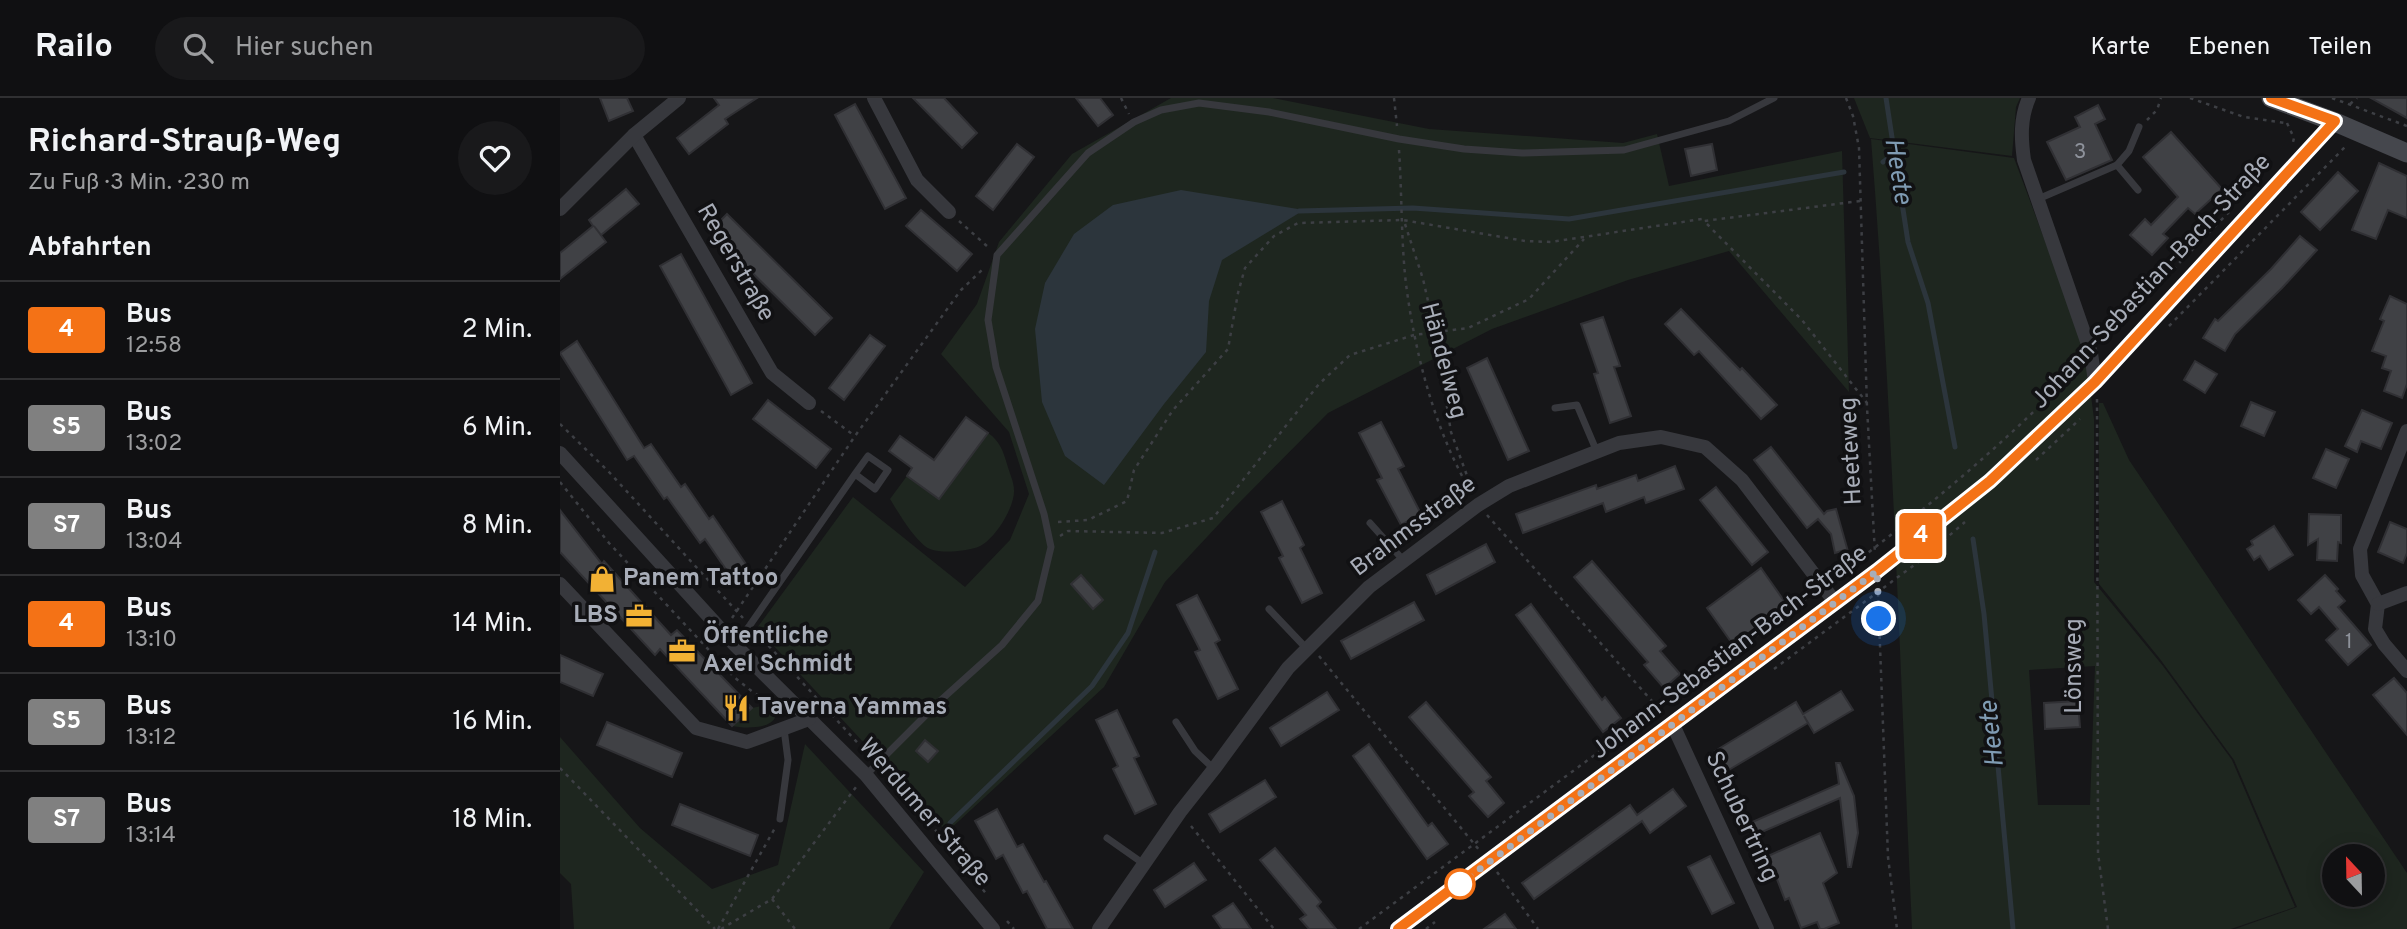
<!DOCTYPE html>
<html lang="de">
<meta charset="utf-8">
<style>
body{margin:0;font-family:Overpass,sans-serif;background:#19191b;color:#f1f3f6;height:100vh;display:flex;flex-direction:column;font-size:26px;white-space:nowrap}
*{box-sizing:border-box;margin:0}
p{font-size:23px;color:#9c9d9f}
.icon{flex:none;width:38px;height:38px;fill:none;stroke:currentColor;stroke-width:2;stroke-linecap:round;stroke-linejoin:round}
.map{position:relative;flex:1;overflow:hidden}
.details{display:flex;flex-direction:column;background:#101012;width:560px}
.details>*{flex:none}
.badge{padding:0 14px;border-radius:5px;font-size:24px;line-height:46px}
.needle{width:46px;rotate:338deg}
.buttons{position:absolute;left:1762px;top:746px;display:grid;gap:14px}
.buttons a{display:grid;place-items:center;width:63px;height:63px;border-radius:50%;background:#101012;box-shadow:0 4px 18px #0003,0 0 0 2px #303032;font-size:35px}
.you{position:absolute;width:35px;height:35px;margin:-18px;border:5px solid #fff;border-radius:50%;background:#1a73e8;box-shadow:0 0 0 10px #1a73e833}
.map>.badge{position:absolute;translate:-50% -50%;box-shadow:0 0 0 4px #fff}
h2{padding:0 28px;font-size:26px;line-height:63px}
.round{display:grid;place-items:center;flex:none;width:74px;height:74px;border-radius:37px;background:#19191b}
.overview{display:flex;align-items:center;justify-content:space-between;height:119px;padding:0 28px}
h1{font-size:33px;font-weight:700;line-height:52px}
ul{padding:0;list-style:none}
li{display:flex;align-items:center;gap:21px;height:98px;padding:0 28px;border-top:2px solid #303032}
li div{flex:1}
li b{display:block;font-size:26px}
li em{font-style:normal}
li .badge{min-width:77px;font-weight:700;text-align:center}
header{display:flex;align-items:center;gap:42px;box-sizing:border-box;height:98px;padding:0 35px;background:#101012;border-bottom:2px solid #303032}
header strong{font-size:33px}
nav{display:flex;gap:38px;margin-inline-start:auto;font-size:24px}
.search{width:490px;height:63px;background:#19191b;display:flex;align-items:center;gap:18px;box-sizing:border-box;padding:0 24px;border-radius:38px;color:#9c9d9f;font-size:26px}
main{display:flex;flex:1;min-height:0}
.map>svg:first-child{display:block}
.green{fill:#1e261f;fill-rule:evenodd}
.water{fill:#2c353c}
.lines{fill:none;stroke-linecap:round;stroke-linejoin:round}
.stream{stroke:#2c353c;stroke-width:5}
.building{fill:#404145;stroke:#303034;stroke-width:2}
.path{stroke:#3d3f44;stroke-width:2.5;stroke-dasharray:3.5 5;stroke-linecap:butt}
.service{stroke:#37383d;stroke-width:7}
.minor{stroke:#37383d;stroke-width:14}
.secondary{stroke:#45474d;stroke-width:19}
.line-casing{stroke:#fff;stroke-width:16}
.line{stroke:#f47216;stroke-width:10}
.walk{stroke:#a8adb8;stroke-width:7;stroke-dasharray:0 12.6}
.stop-dot{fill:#fff;stroke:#f47216;stroke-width:3.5}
.labels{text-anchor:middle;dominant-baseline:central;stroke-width:7;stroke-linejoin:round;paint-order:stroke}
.number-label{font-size:21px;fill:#8e929b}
.street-label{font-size:24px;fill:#a8adb8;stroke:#111113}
.poi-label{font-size:24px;font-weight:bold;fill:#a8adb8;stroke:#111113;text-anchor:start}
.water-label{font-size:26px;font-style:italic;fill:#7f9bb3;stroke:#111113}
</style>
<header>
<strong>Railo</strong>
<div class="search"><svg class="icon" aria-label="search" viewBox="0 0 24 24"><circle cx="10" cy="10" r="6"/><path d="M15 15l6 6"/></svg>Hier suchen</div>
<nav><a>Karte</a><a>Ebenen</a><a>Teilen</a></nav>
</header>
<main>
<section class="details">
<div class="overview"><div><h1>Richard-Strauß-Weg</h1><p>Zu Fuß · 3 Min. · 230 m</p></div><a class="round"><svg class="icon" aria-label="heart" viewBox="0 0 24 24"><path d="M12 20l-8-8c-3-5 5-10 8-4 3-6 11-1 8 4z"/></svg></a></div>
<h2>Abfahrten</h2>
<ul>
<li><span class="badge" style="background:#f47216;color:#fff">4</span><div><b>Bus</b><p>12:58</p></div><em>2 Min.</em></li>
<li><span class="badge" style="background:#808080;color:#fff">S5</span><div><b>Bus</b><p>13:02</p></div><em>6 Min.</em></li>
<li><span class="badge" style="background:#808080;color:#fff">S7</span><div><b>Bus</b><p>13:04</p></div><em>8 Min.</em></li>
<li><span class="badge" style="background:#f47216;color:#fff">4</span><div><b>Bus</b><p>13:10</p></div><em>14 Min.</em></li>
<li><span class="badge" style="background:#808080;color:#fff">S5</span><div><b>Bus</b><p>13:12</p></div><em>16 Min.</em></li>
<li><span class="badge" style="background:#808080;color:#fff">S7</span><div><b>Bus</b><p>13:14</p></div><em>18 Min.</em></li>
</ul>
</section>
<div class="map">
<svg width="1847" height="831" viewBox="0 0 1847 831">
<rect width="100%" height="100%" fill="#161618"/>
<g class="green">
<polygon points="611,0 713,0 869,31 1063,45 1097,36 1109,88 1282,53 1289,294 1169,153 1068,182 932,231 768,315 674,410 605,484 544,589 387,734 197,530 293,399 405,489 450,442 469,396 449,334 381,256 417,206 439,144 512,56"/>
<polygon points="1294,0 1460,0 1456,9 1452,58 1310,40"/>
<path d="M1311,41L1454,60L1525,250L1534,321V484L1603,568L1672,662L1735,809L1671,831H1352C1340,568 1332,304 1311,41ZM1535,568L1530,707H1478L1469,572Z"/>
<path d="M1539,305H1543L1569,362L1847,775V831H1675L1737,809L1674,662L1600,561L1539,486ZM1774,758H1813V796H1774Z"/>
<path d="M428,335C440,343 443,353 447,366C449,374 454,384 454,392C455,409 434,443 418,449C406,453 383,456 370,451C356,445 338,414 330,401L347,378L379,401Z"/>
<path d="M207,607H214C225,632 186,631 172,628L192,610Z"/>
<polygon points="0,639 80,730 152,791 218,767 245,646 364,774 329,831 14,831 11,786 0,775"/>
</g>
<polygon class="water" points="621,92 738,111 739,115 662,162 649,203 646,254 604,306 544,387 505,358 482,304 475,231 485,185 514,136 553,107"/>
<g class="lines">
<g class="stream">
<polyline points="1326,0 1348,144 1368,205 1395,349"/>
<polyline points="1323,64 1335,55"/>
<polyline points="739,113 853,110 1009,121 1284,74"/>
<polyline points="1413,441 1424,516 1453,831"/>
<polyline points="390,725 532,588 568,535 595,454"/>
</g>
</g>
<g class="building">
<polygon points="40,0 67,0 73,13 49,23"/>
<polygon points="154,0 197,0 165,21 168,26 129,56 117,40 159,7"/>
<polygon points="353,0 384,0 417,35 402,50"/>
<polygon points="516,0 540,0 553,17 538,28"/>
<polygon points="1811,0 1847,0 1847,20"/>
<polygon points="295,6 346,100 325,111 275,17"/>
<polygon points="1538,7 1545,21 1535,26 1552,62 1506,82 1487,44 1520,29 1515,19"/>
<polygon points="1611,34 1662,91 1635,116 1628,110 1603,136 1608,140 1592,157 1570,137 1585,121 1591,127 1618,99 1583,59"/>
<polygon points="457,46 474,59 433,112 416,98"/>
<polygon points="1152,46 1157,72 1131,78 1125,51"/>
<polygon points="1819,65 1847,78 1847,120 1828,112 1816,141 1792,132"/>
<polygon points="1778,74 1798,93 1760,132 1741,114"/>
<polygon points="66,91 79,106 41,137 34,128 46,144 0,181 0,155 33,128 29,122"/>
<polygon points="361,112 412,156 397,173 346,128"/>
<polygon points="167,116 272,220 255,237 150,133"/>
<polygon points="1740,138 1757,152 1722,190 1675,236 1665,253 1643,240 1655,221 1658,223 1711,171"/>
<polygon points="121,156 192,285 171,297 100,168"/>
<polygon points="1830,198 1847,206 1847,286 1842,300 1824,293 1831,273 1822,270 1826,258 1812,253 1824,223 1820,221"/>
<polygon points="1121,211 1180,272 1182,270 1217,307 1201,321 1139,253 1134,257 1105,226"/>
<polygon points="1043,219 1060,268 1054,269 1071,318 1050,325 1034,276 1038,275 1021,226"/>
<polygon points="310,237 325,248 284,302 269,290"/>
<polygon points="17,243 84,350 91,346 121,389 125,386 149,421 153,418 190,472 174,483 145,441 140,445 107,399 104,401 74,358 67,362 0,255"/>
<polygon points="927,260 969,353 948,362 907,270"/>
<polygon points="1635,263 1657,276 1645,295 1624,282"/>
<polygon points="208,302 271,351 256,370 193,321"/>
<polygon points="1691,304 1715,314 1704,338 1681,328"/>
<polygon points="1802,312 1832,325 1821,351 1801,343 1797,354 1785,348"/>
<polygon points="406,319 428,335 379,401 347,378 352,370 329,353 340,338 374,362"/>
<polygon points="821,324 844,368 838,371 861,416 841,427 817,382 822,380 799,335"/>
<polygon points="1211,349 1264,416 1267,413 1276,411 1289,457 1285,452 1275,455 1271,436 1258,421 1247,430 1194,362"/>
<polygon points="1766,351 1789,361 1776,390 1753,380"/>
<polygon points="1115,368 1124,391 1086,405 1084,399 1046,414 1043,405 963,435 956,416 1036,387 1037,391 1076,377 1078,383"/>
<polygon points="1156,389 1208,454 1192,467 1140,402"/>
<polygon points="722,403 744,447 740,450 762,495 742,505 719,460 723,458 701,414"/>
<polygon points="0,412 42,466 44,463 111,537 117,532 192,610 172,628 100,551 95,557 0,454"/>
<polygon points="1749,416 1781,417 1781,445 1778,444 1777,463 1757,462 1758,441 1748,447"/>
<polygon points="1830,424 1847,431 1847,455 1843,465 1818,454"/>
<polygon points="1714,428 1733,457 1709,472 1700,458 1694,462 1687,451 1693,447 1691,443"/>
<polygon points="926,446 935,464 876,496 867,477"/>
<polygon points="1032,463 1106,548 1100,553 1120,576 1104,590 1084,567 1088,564 1014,479"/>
<polygon points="1201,470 1227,507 1174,548 1147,510"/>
<polygon points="521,477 543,502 533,511 511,486"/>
<polygon points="1765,477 1778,491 1776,493 1785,503 1778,509 1811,547 1788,567 1766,542 1778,531 1759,509 1751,516 1738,502"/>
<polygon points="637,497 660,542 655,545 678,591 658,601 635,554 640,552 617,507"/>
<polygon points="854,504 864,522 791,561 781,543"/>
<polygon points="971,506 1042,602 1045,599 1061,620 1043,634 956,517"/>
<polygon points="0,557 43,576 33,598 0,584"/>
<polygon points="1834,580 1847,595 1847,637 1813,597"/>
<polygon points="1281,593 1293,612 1254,635 1244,618 1248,625 1167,673 1155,653 1236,604 1243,616"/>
<polygon points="767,594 779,612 721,648 710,630"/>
<polygon points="1518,603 1520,629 1485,631 1484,605"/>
<polygon points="866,604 931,679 926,683 944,705 928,719 909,698 914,694 849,619"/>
<polygon points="557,612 579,658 574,660 596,706 575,716 553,671 558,668 536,622"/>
<polygon points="47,624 122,655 112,679 37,647"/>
<polygon points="365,642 378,653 368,664 356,653"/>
<polygon points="809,646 868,728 872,725 888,746 867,761 793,658"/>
<polygon points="1276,665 1280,665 1294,698 1298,735 1291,769 1288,769 1280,700 1195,737 1190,725 1279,686"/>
<polygon points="705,682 716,699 660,734 649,716"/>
<polygon points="1113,691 1126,708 1090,735 1082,723 974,801 962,785 1070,707 1077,717"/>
<polygon points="120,706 198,737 190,758 112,727"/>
<polygon points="437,711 457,749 463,746 484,784 486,783 513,831 487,831 467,793 463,795 443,757 436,761 415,723"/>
<polygon points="1260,735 1277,775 1263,785 1279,825 1264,831 1260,831 1257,824 1241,830 1229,800 1225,802 1208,758"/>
<polygon points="715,750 761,804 757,808 776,831 749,831 740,821 746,817 700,762"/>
<polygon points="1150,758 1174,805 1152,816 1128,769"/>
<polygon points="634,765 646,782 605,809 594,792"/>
<polygon points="673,805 681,816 691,831 662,831 653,818"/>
<polygon points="945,816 956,831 924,831"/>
</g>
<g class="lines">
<g class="path">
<polyline points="561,0 569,16"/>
<polyline points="834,0 837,28"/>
<polyline points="1286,0 1293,18 1299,50 1307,309 1315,456"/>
<polyline points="1630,0 1684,19 1725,25"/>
<polyline points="1772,0 1847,28"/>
<polyline points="1790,6 1797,0"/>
<polyline points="1587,22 1597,12 1601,0"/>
<polyline points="1727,25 1734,40 1732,48"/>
<path d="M839,52C842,96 841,143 846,186C855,256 875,333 911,394"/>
<polyline points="1300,103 1144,123 1242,222 1307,305"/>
<polyline points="399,123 428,149"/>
<polyline points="845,126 863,181 875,234 891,334 913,394"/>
<polyline points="1609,228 1786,48"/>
<polyline points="1542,244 1672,111"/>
<polyline points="1537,301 1538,755 1548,831"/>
<polyline points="261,313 295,338"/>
<polyline points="0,326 49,374 183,520"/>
<polyline points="1476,362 1520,321"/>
<polyline points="0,384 49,445 174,579 194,595 207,601"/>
<polyline points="927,417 1099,611"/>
<polyline points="498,424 528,422 567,403 574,372 613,312 668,251 678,195 685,170 714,138 738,125 843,122 965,143 991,144 1142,121 1144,123"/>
<polyline points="500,438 508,433 602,435 653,420 759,286 790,257 854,237 908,230 969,201 1024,141"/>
<path d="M1275,480C1361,415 1444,347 1518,269"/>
<polyline points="1318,495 1328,759 1337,831"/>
<polyline points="172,520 295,338 401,192 423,171"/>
<polyline points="197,535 306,654"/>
<polyline points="759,558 920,753"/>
<polyline points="1214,571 1361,462 1405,424"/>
<polyline points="0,670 155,831"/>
<polyline points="325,674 353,704 428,798"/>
<polyline points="631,728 714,831"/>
<polyline points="937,774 978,831"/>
<polyline points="212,801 235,831"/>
<polyline points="447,823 454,831"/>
<polyline points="158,831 215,730"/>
<polyline points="161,831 212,801 296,689"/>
<polyline points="799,831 1250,498"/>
<polyline points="866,831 875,824"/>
</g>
<g class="service">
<polyline points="1557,67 1578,92"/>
<polyline points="1478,101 1557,67 1569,53 1579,29"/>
<polyline points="995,310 1017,307 1037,354"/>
<polyline points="810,425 844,463"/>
<polyline points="709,511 747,551"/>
<polyline points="175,547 190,527 295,376 308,358 328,372 315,391 295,376"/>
<polyline points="616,624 635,653 654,671"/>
<polyline points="306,677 381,602 442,547 478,503 491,449 484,416 436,269 428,222 437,157 528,55 574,24 601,12 639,5 709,14 839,41 904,51 962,55 1064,52 1169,23 1214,0"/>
<polyline points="220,721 228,662 224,631"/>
<polyline points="547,740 584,766"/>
</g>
<g class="minor">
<polyline points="314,0 357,82 389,114"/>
<path d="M1469,0C1460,20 1461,41 1464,62L1531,255L1535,284"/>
<polyline points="74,37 212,275 249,305"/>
<polyline points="0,111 74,37 119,0"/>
<polyline points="0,355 175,547 306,677 433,831"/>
<polyline points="0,486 136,630 187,644 249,621"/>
<polyline points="1818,506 1802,477 1800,451 1847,333"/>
<polyline points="1818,506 1815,531 1824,546 1847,573"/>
<polyline points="1818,506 1847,495"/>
<polyline points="1113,627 1207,831"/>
<polyline points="539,831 620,714 654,671 728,570 809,489 918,407 949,388 1059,345 1101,339 1145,349 1182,382 1275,504"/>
<polyline points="838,831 1317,473 1430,383 1535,284 1775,24"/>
</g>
<polyline class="secondary" points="1711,0 1775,24 1847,55"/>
</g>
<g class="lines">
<defs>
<polyline id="line" points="838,831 1317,473 1430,383 1535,284 1775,23 1711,0"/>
</defs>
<use href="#line" class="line-casing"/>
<use href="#line" class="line"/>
<polyline class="walk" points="900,786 1317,473 1319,521"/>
</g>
<defs>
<symbol id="shop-bare" viewBox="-9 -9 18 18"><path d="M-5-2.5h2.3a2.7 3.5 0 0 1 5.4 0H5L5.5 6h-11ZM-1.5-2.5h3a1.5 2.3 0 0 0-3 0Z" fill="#f2b134" stroke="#111113" stroke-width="2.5" paint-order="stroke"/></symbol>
<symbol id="office-bare" viewBox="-9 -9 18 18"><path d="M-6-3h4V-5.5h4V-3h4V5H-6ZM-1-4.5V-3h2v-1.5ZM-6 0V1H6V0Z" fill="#f2b134" stroke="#111113" stroke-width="2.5" paint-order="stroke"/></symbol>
<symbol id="restaurant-bare" viewBox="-9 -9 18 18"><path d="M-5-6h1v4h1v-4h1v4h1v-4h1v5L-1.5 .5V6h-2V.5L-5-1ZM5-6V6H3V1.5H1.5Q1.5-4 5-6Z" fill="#f2b134" stroke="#111113" stroke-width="2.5" paint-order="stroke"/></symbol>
</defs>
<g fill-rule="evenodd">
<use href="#shop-bare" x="23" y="462" width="38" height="38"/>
<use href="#office-bare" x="60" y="499" width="38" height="38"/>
<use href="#office-bare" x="103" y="534" width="38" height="38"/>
<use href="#restaurant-bare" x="157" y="591" width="38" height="38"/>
</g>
<circle class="stop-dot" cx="900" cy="786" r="14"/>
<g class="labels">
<g class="number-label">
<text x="1520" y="54">3</text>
<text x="1789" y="544">1</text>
</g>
<g class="street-label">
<text transform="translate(175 165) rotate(60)">Regerstraße</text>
<text transform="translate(1592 184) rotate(-47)">Johann-Sebastian-Bach-Straße</text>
<text transform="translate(883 263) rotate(75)">Händelweg</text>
<text transform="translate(1292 353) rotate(-93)">Heeteweg</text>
<text transform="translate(854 429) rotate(-37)">Brahmsstraße</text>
<text transform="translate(1170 555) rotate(-37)">Johann-Sebastian-Bach-Straße</text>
<text transform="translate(1515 568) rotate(-90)">Lönsweg</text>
<text transform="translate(364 715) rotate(49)">Werdumer Straße</text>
<text transform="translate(1181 719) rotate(65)">Schubertring</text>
</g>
<g class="poi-label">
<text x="63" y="481">Panem Tattoo</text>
<text x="58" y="518" text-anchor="end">LBS</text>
<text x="143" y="539">Öffentliche<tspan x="143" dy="28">Axel Schmidt</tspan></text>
<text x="197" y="610">Taverna Yammas</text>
</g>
<g class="water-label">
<text transform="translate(1337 73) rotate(81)">Heete</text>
<text transform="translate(1433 636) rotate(-96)">Heete</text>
</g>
</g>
</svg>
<div class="buttons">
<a><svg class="needle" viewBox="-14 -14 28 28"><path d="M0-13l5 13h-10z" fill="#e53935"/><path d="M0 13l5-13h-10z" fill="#9c9d9f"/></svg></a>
</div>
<div class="you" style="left:1319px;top:521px"></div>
<b class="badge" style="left:1361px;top:438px;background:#f47216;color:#fff">4</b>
</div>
</main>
